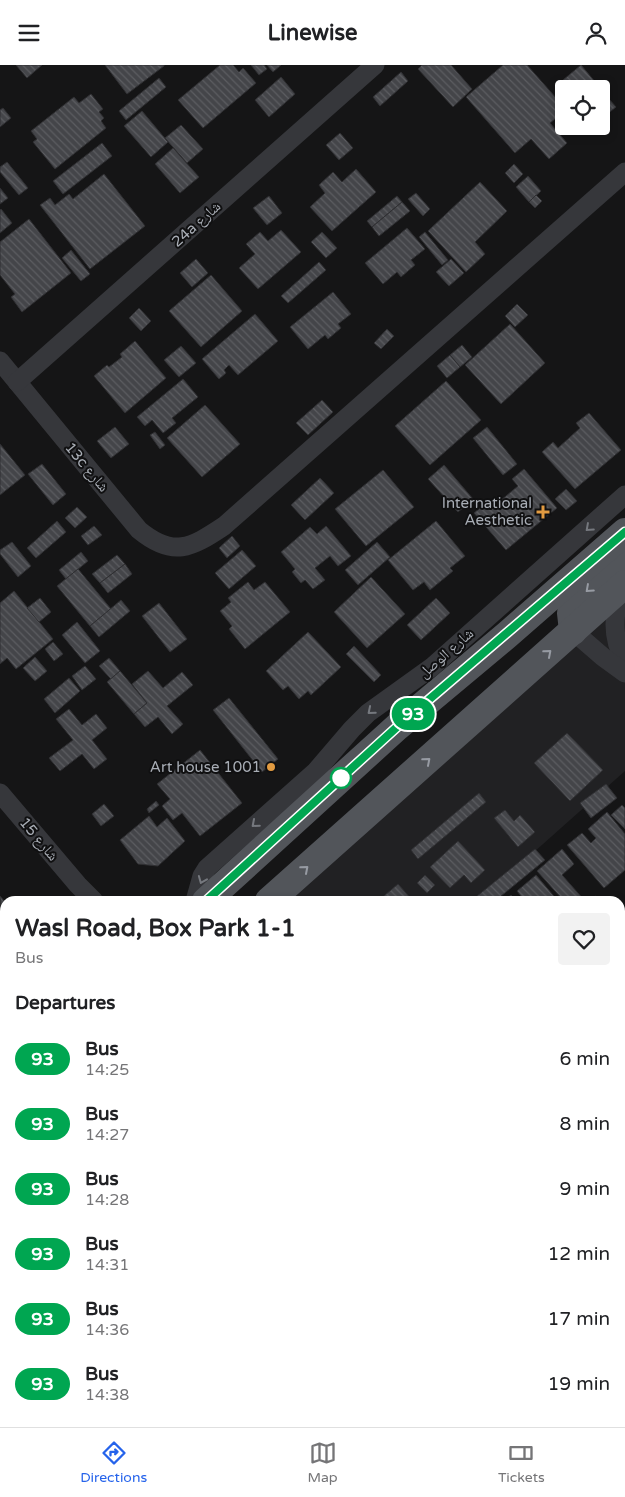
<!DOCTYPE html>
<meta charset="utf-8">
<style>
body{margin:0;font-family:"Varela Round","Noto Naskh Arabic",sans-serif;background:#f2f2f2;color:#202124;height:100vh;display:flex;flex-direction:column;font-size:19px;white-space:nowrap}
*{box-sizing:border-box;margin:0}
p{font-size:16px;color:#757577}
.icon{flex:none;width:28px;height:28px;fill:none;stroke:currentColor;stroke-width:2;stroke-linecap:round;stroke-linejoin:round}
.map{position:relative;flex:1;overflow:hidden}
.sheet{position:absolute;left:0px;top:831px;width:625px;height:531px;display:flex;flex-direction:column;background:#fff;border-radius:15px 15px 0 0;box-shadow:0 2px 8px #0003}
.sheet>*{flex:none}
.badge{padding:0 10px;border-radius:16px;font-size:18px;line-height:32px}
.fabs{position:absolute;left:555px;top:15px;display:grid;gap:10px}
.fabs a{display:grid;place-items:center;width:55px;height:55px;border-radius:5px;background:#fff;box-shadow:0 2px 8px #0003;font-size:25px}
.map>.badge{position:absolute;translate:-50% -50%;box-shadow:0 0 0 2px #fff}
h2{padding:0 15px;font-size:19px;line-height:45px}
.round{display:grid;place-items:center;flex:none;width:52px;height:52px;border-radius:5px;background:#f2f2f2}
.overview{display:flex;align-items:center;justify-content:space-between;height:85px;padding:0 15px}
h1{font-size:24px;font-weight:700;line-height:38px}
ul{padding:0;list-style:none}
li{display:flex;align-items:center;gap:15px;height:65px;padding:0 15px}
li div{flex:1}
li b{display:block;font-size:19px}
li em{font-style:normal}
li .badge{min-width:55px;font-weight:700;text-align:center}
header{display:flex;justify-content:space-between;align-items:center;height:65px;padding:0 15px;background:#fff;font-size:22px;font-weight:700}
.tab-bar{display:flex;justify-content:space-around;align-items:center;height:70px;border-top:1px solid #e0e0e0;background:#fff;font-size:14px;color:#757577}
.tab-bar a{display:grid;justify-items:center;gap:2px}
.tab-bar .current{color:#2563eb}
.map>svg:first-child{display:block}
.built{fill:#212123}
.building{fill:url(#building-back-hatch);stroke:#2f2f32}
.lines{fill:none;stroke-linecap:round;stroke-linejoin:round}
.minor{stroke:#36373b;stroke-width:19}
.primary{stroke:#52555a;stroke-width:28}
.oneway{stroke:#75787e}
.oneway2{stroke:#979ba3}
.line-casing{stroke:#fff;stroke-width:11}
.line{stroke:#00a651;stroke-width:8}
.poi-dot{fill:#e29b41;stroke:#101011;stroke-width:2}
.stop-dot{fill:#fff;stroke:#00a651;stroke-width:2.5}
.labels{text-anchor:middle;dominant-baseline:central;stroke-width:4;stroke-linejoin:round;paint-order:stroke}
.street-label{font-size:15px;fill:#a8adb5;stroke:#101011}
.poi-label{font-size:15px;fill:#a8adb5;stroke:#101011;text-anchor:end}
</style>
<header><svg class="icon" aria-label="menu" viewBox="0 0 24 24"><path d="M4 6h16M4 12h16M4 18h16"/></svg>Linewise<svg class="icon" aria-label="person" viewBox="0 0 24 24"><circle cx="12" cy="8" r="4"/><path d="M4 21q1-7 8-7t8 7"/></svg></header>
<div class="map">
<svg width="625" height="1362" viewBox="0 0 625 1362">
<defs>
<pattern id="building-back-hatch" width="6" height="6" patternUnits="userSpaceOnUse" patternTransform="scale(1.25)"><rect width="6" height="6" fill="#444549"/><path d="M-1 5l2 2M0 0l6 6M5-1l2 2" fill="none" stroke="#5c5d61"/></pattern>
</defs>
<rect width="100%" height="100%" fill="#151516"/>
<g class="built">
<polygon points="625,519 625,706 479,836 267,836"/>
<polygon points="5,1068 5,1261 0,1266 0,1072"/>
</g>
<g class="building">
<polygon points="16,0 42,0 27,13"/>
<polygon points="105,0 164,0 164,1 127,29"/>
<polygon points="220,0 233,0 239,7 243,3 256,18 203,63 178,35"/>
<polygon points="251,0 264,0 267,4 259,10"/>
<polygon points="267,0 281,0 273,7"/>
<polygon points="422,0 451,0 472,24 453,42 418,4"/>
<polygon points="503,0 527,0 564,42 564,47 550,58 567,78 549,94 531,74 515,88 466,32"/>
<polygon points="581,0 601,24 564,24 564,28 557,20"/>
<polygon points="401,7 408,16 380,41 373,32"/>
<polygon points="281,12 295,29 269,52 255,35"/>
<polygon points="159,13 166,22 126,55 119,46"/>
<polygon points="601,25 616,42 601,54"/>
<polygon points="91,29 103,44 99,47 104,53 101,56 106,63 55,104 33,77 37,74 31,66 74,32 79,38"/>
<polygon points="3,43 11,53 0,62 0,45"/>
<polygon points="142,46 168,77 151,92 124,61"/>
<polygon points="181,60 203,84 187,98 165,73"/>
<polygon points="340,68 353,83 339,95 326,80"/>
<polygon points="102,78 112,91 63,129 53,116"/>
<polygon points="173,83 199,112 180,128 155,99"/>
<polygon points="7,97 28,123 19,130 0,107 0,102"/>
<polygon points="514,99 523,109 514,118 505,108"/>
<polygon points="356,104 376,127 332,166 310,142 325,128 319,120 333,107 342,117"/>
<polygon points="104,109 145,161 90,204 40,140 50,133 55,140 69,129 73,134"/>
<polygon points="528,111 541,126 529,137 516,122"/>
<polygon points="480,117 507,146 475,177 485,189 466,207 428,166"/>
<polygon points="0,123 8,133 0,139"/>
<polygon points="416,128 430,144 423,151 408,134"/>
<polygon points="536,130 542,136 535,143 529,137"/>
<polygon points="269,131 282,148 267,160 253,143"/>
<polygon points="397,131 402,137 372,162 367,156"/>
<polygon points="402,137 410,146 379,171 372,162"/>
<polygon points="1,144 12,158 0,168 0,145"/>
<polygon points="29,154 71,208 22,247 11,232 15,229 0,210 0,177"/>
<polygon points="407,163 425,184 411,195 415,200 401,212 397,207 383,219 365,198"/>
<polygon points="281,165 301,187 258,224 239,203 255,189 246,179 260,167 268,176"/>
<polygon points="322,167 337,183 326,193 311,177"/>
<polygon points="425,167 448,195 442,200 419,172"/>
<polygon points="71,185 90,209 81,216 62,193"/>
<polygon points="196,194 208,208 192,222 180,208"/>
<polygon points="451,194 464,208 449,221 436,207"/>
<polygon points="319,197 326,205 288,238 281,231"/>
<polygon points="211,210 242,246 201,282 169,246"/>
<polygon points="333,227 351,249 338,259 341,263 328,274 325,270 308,284 290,262"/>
<polygon points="517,239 528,250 515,262 505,251"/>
<polygon points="139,243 151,256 141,266 129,253"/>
<polygon points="255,249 278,276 238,310 229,300 224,305 226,308 219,314 202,294"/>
<polygon points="510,259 545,298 501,339 465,300"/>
<polygon points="387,264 394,271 381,284 374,278"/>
<polygon points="135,276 166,313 125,348 94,311 107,300 109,302 122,292 120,289"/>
<polygon points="462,280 472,292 460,302 450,290"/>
<polygon points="181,281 196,298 179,312 164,295"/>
<polygon points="450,290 460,302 447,313 437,301"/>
<polygon points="183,314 198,332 172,353 176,358 163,368 152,355 145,361 137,352"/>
<polygon points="446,316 481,355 430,400 395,361"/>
<polygon points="322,335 333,347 308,370 296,358"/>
<polygon points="205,340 240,379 202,412 167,373"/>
<polygon points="589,348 621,385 575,424 542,387 553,377 558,383 580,363 576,358"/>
<polygon points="115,362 129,379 111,393 97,376"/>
<polygon points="487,362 517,399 503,410 473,373"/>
<polygon points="155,367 165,380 160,384 150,370"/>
<polygon points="0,379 25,410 0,430"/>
<polygon points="42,399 66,429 53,440 28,409"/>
<polygon points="444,400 473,434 458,447 428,414"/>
<polygon points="524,404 557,443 506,485 474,448 490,435 494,441 518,421 512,414"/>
<polygon points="383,405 414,442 366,481 335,444"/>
<polygon points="320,413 334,428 305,455 291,440"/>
<polygon points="566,424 577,436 566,445 555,434"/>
<polygon points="77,442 87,452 75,463 65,453"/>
<polygon points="57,456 66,467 36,493 27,483"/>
<polygon points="436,456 465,491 450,503 453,506 430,525 424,517 413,525 388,495"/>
<polygon points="94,461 102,470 88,480 81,471"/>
<polygon points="326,461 351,491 338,501 330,491 315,503 325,515 313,524 305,515 301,518 292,507 295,504 281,487 310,462 317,469"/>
<polygon points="232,471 240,481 227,493 219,483"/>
<polygon points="12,477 31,501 18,512 0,489 0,485"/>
<polygon points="377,477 390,492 358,520 345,505"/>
<polygon points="242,485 256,501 229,524 215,508"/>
<polygon points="81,487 88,496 66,514 59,505"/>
<polygon points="117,490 125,499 100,518 92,509"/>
<polygon points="125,499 132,509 108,528 100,518"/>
<polygon points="78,504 111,544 90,561 57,521"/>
<polygon points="371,512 405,549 367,583 334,547"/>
<polygon points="248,517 254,525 265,517 290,547 245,584 229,564 232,561 220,546 231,537 228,533"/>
<polygon points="14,526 53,574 16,604 7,593 0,599 0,538"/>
<polygon points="40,533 51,547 39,557 27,543"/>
<polygon points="436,533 450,548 421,575 407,560"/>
<polygon points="121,535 130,546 99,572 90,561"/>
<polygon points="159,538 187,574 170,587 142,551"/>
<polygon points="77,557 100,586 85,598 62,570"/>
<polygon points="308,567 341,602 311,630 308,626 299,634 288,621 283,625 266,606"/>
<polygon points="53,577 63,589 54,596 45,584"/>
<polygon points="354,581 381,610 374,617 346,589"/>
<polygon points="35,592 47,606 35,616 23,603"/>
<polygon points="109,593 120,606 111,614 99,601"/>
<polygon points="85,601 96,614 82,625 72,611"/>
<polygon points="120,606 147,638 134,649 107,617"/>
<polygon points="148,606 163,623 182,607 193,620 167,641 183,659 172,669 158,652 145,662 134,649 147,638 132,619"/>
<polygon points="69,613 80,626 55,648 44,634"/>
<polygon points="229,633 278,694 262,707 213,645"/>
<polygon points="69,644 82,660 96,649 107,663 92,675 107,694 94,704 82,689 60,706 49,693 73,675 56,654"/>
<polygon points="567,668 603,705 570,736 534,698"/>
<polygon points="200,685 242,738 200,771 182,748 173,755 162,741 170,734 157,719"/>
<polygon points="606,719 617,733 591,753 580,738"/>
<polygon points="479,728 486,737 418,794 411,785"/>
<polygon points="156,736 159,740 149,748 147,744"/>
<polygon points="104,739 114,751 101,761 92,749"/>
<polygon points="622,740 625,743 625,764 611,750"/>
<polygon points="505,745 514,756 520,750 535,767 518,782 494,753"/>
<polygon points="607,747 625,769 625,805 604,823 567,780 582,768 591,778 596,773 588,764"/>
<polygon points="149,751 157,762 167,753 185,776 158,801 138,799 120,775"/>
<polygon points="458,776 485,805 471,818 464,810 450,823 430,802"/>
<polygon points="535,784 545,795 495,836 471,836"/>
<polygon points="562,784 574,799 562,810 585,836 564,836 537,806"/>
<polygon points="425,810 435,820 427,828 417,818"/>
<polygon points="536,810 558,836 525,836 517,826"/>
<polygon points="398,819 413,836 378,836"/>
<polygon points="511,830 516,836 504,836"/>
<polygon points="0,831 5,837 5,853 1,857"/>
<polygon points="596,831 600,836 590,836 589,835"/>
<polygon points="0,876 5,882 5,938 0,932"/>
<polygon points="625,945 625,958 620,952 620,949"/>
<polygon points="620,1108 625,1113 625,1144 620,1149"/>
<polygon points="1,1163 5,1167 5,1195 0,1199 0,1164"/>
<polygon points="625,1273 625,1299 620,1303 620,1278"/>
<polygon points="625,1307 625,1327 620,1321 620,1311"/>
<polygon points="620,1331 625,1337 625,1354 620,1348"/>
<polygon points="333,1358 382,1358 386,1362 360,1362 358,1360 356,1362 337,1362"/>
<polygon points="568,1358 574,1358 578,1362 563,1362"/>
</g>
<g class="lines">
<g class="minor">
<path d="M0,296L139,465C173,493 191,483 224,461L625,107"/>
<polyline points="17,317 375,0"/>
<path d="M623,521C613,548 611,571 625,597"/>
<polyline points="573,566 603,592 625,608"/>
<polyline points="0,728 78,820 94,836"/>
<polyline points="195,836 202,811 207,803 316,706 352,664 368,648 432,602 625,430"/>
<polyline points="620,886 625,882"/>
<polyline points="0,985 5,981"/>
<polyline points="620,1027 625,1032"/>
<polyline points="620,1241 625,1236"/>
<polyline points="81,1362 86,1358"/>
<polyline points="482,1362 488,1358"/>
</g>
<g class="primary">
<polyline points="573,566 571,548 577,534 625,491"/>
<polyline points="206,836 397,662 507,570 625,467"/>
<polyline points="269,836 625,519"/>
<polyline points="0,1020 5,1016"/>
<polyline points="0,1067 5,1063"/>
</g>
</g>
<defs><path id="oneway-chevron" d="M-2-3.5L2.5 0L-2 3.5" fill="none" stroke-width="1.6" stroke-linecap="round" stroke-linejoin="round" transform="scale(1.25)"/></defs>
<g class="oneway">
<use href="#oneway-chevron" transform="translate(589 463) rotate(138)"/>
<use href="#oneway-chevron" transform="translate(371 646) rotate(140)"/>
<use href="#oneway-chevron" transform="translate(255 759) rotate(139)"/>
<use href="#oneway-chevron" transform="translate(202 815) rotate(112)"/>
</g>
<g class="oneway2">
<use href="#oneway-chevron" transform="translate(589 524) rotate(138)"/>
<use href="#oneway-chevron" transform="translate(548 588) rotate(-41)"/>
<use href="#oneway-chevron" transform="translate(427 696) rotate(-41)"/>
<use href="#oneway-chevron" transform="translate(305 804) rotate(-41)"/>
</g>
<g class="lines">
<defs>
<polyline id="line" points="206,836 397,662 625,467"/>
</defs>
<use href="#line" class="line-casing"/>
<use href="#line" class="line"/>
</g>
<g class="poi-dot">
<path d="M540.5 439.5h5v5h5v5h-5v5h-5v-5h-5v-5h5z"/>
<circle cx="271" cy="702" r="5"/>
</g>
<circle class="stop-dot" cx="341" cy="713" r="10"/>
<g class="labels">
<g class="street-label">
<text transform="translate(196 159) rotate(-42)">24a شارع</text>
<text transform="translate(87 402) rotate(50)">13c شارع</text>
<text transform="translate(446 588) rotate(-41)">شارع الوصل</text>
<text transform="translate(39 774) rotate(50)">شارع 15</text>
</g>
<g class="poi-label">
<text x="532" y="438">International<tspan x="532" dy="17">Aesthetic</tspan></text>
<text x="261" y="702">Art house 1001</text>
</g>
</g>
</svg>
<div class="fabs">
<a><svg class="icon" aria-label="locate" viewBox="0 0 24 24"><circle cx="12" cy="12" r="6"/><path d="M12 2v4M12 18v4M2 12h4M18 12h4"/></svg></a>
</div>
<b class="badge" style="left:413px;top:649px;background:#00a651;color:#fff">93</b>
<section class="sheet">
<div class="overview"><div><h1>Wasl Road, Box Park 1-1</h1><p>Bus</p></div><a class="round"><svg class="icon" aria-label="heart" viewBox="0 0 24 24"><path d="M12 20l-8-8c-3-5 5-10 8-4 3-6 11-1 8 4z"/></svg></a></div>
<h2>Departures</h2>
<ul>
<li><span class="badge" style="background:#00a651;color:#fff">93</span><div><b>Bus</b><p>14:25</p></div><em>6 min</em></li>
<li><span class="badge" style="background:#00a651;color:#fff">93</span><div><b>Bus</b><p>14:27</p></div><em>8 min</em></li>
<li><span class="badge" style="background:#00a651;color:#fff">93</span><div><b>Bus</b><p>14:28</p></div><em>9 min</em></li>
<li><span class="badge" style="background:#00a651;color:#fff">93</span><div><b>Bus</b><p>14:31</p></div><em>12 min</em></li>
<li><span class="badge" style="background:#00a651;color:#fff">93</span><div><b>Bus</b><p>14:36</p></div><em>17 min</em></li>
<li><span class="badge" style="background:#00a651;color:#fff">93</span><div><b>Bus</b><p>14:38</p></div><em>19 min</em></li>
</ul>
</section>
</div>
<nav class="tab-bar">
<a class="current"><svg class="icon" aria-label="directions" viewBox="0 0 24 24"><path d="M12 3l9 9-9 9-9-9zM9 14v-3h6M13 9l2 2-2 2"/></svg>Directions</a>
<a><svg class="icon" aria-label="map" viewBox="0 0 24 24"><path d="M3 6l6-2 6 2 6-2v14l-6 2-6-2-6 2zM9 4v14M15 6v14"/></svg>Map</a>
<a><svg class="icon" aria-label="tickets" viewBox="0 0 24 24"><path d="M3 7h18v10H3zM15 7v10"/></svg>Tickets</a>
</nav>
